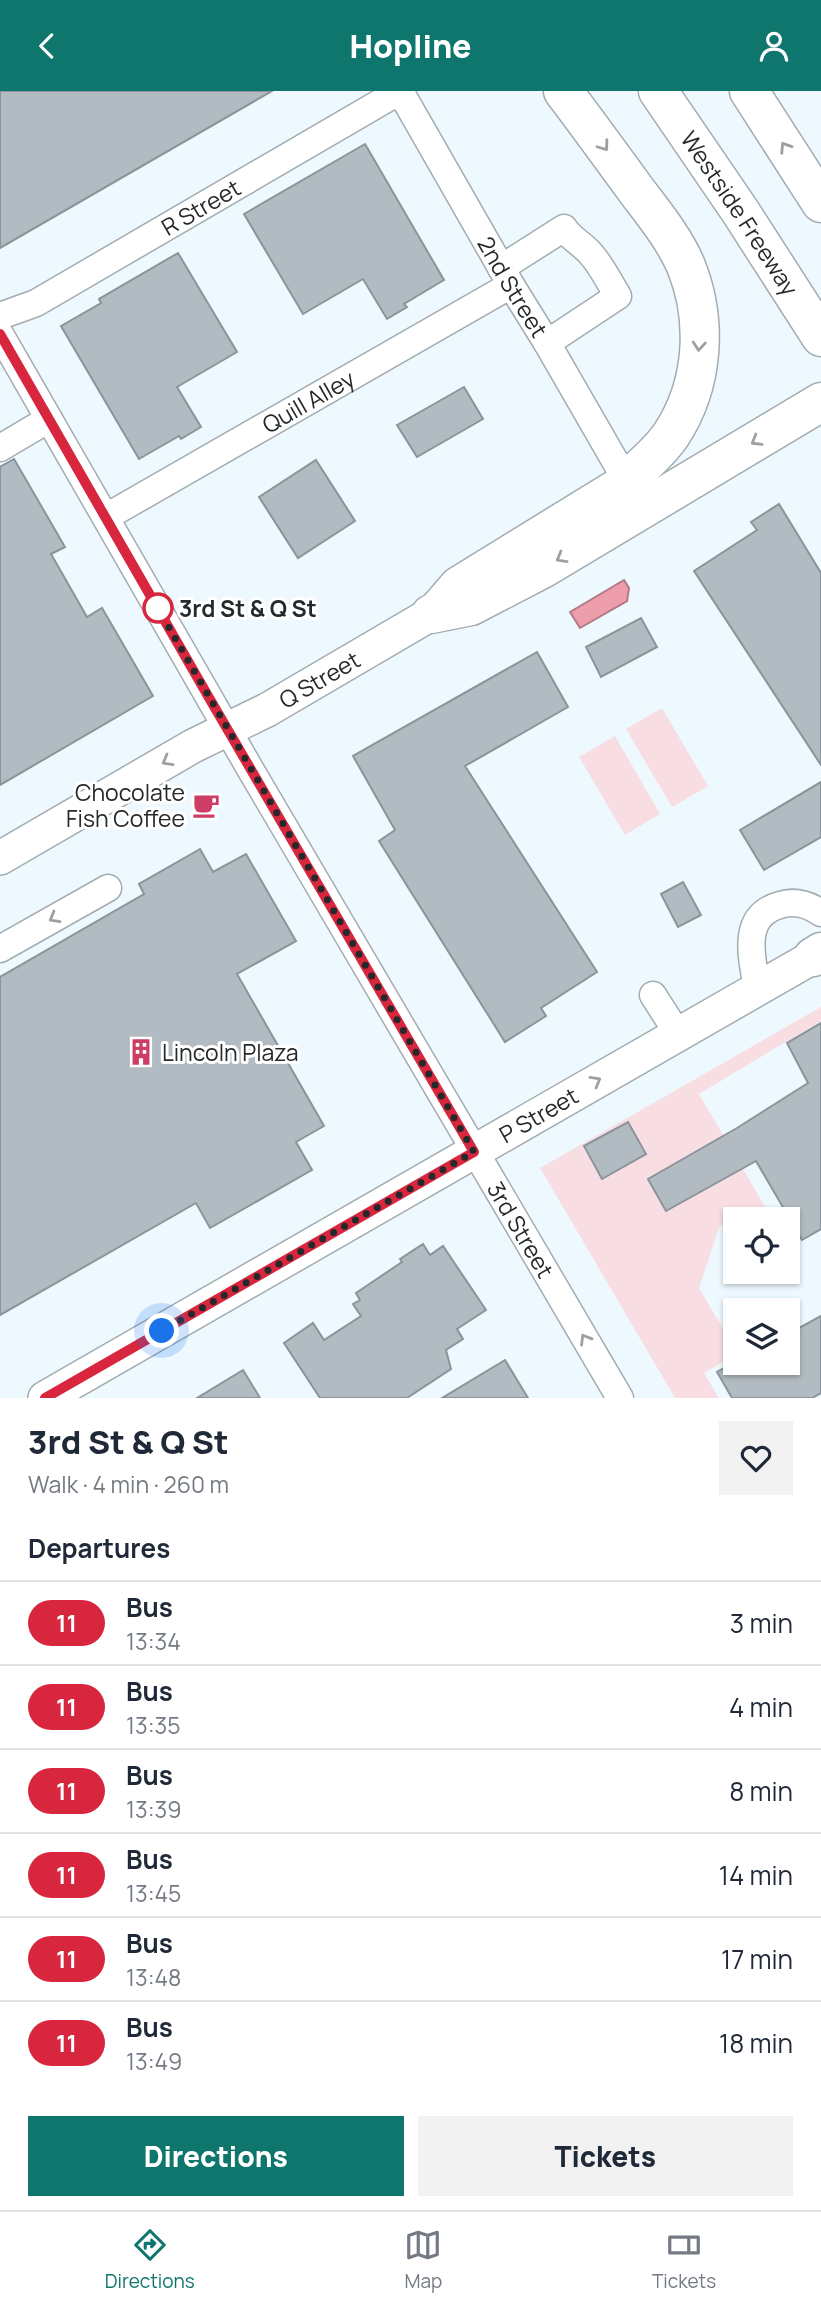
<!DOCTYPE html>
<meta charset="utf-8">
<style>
body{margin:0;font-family:Manrope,sans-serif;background:#f2f2f3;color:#1f2937;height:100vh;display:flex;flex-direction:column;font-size:26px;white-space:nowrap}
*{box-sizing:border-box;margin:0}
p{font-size:23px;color:#747a83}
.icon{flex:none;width:38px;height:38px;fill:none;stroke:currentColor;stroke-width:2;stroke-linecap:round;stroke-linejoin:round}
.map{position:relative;height:1307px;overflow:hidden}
.panel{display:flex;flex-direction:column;background:#fff;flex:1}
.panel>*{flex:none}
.badge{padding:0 14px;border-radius:23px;font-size:24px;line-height:46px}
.tools{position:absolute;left:723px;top:1116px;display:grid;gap:14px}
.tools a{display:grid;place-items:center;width:77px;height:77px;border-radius:0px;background:#fff;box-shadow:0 2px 5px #0004;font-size:35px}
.you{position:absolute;width:35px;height:35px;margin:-18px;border:5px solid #fff;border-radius:50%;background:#1a73e8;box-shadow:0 0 0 10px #1a73e833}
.map>.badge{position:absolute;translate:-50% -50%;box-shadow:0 0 0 4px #fff}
h2{padding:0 28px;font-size:26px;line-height:63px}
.round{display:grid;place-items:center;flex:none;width:74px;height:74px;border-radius:0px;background:#f2f2f3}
.summary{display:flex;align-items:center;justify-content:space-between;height:119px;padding:0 28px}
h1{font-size:33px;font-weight:800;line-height:52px}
.button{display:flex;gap:14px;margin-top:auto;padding:14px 28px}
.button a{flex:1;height:80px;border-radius:0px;background:#0f766e;color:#fff;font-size:28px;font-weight:800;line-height:80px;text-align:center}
.button a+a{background:#f2f2f3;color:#1f2937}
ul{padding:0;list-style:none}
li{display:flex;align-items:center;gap:21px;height:84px;padding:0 28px;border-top:2px solid #e0e1e3}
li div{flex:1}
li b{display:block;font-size:26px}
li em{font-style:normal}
li .badge{min-width:77px;font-weight:700;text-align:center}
header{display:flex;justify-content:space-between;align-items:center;height:91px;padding:0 28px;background:#0f766e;color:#fff;font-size:32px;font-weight:800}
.tabs{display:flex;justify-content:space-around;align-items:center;height:98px;border-top:2px solid #e0e1e3;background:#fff;font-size:19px;color:#747a83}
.tabs a{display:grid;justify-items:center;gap:4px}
.tabs .on{color:#0f766e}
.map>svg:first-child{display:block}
.green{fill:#f8dee2}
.water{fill:#ed9dac;stroke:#b17a85;stroke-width:2}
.building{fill:#b1bbc1;stroke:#8a949a;stroke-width:2}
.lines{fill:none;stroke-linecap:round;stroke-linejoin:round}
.minor-casing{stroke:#a2acb1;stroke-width:29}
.major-casing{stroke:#a2acb1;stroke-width:36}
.highway-casing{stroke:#a2acb1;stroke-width:41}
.minor{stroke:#fff;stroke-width:26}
.major{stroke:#fff;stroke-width:33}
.highway{stroke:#fff;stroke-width:38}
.oneway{stroke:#9d9fa0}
.line-casing{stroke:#fff;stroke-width:16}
.line{stroke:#d7263d;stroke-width:10}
.walk{stroke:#25292b;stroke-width:7;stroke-dasharray:0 12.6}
.stop-dot{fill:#fff;stroke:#d7263d;stroke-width:3.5}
.labels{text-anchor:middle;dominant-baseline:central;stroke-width:6;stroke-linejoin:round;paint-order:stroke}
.street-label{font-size:23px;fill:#25292b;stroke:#fff}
.stop-label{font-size:23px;font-weight:bold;fill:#25292b;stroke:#fff;text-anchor:start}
.poi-label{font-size:23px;fill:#25292b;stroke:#fff;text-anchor:end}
</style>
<header><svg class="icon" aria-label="back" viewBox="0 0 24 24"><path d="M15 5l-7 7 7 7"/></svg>Hopline<svg class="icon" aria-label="person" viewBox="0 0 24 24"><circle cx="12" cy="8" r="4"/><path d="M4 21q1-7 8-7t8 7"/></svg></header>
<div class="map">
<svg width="821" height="1307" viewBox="0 0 821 1307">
<rect width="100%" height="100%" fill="#eef9ff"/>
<g class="green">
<polygon points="662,617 708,695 672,716 626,638"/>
<polygon points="615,645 660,723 625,744 579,666"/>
<polygon points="821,916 821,930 699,1003 773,1129 735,1129 735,1139 720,1134 699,1197 735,1258 735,1264 704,1282 719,1307 675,1307 540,1077"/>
</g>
<polygon class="water" points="624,489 629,497 627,510 580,537 570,521"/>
<g class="building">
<polygon points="0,0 272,0 0,157"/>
<polygon points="365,53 444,189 404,213 407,216 387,228 363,188 303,223 244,123"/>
<polygon points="178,162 237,261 177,296 201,336 181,348 179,345 139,368 61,235 101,212 99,208"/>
<polygon points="464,296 483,328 417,366 397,334"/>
<polygon points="14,368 65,456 51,463 87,526 102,517 153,605 0,694 0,376"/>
<polygon points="316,369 355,430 298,467 259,406"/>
<polygon points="779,413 821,482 821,674 694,480 757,439 751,431"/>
<polygon points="641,527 657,556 601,586 586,556"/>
<polygon points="537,561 568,616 465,675 597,881 541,917 546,925 505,951 379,750 395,739 353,665"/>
<polygon points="821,691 821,746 764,779 740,739"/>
<polygon points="200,758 213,781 246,763 296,850 237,883 324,1035 296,1051 312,1079 210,1137 196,1112 0,1224 0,886 144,803 139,793"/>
<polygon points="683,791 701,824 678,836 661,803"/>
<polygon points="821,932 821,1138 802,1149 756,1070 666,1120 648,1088 737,1037 808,992 787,952"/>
<polygon points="628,1031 646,1063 602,1088 584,1055"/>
<polygon points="423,1153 430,1164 443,1155 486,1219 457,1238 463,1248 446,1259 451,1278 407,1307 320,1307 284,1252 313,1232 324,1249 361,1225 353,1213 360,1209 356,1202 402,1171 400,1168"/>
<polygon points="821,1225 821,1302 812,1307 732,1307 717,1281 733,1272 788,1272 788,1243"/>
<polygon points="505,1269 528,1307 442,1307"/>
<polygon points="243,1279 260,1307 197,1307"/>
</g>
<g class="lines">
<defs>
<g id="minor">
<path id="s1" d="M400,0L511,194L547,252L626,389"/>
<path d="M501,177L564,137C571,148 581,152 589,161C601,173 609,191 618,205L547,252"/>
<path id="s2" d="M0,225L36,212L400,0"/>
<path id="s3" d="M0,243L249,676L620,1307"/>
<polyline points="0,357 49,328"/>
<path id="s4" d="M106,426L511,194"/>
<polyline points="0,858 108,797"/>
<path d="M757,897C752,867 740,825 780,814C795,809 808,813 821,822"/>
<polyline points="653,904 678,943"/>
</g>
<g id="major">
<path id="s5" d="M0,767L193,655L267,619L431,523L457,493L626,389"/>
<path id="s6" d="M45,1307L813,866"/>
</g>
<g id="highway">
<path d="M563,0C588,33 612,66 636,99C654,123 674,147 686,175C708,230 704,294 671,344C659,361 642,376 626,389"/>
<path id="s7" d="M658,0L740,120L821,246"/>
<polyline points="749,0 821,112"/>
<polyline points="431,523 471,515 544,477 821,311"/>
<polyline points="813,866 821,861"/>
</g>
</defs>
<use href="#minor" class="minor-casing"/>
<use href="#major" class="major-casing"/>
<use href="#highway" class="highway-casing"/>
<use href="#minor" class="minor"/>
<use href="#major" class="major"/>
<use href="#highway" class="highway"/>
</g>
<defs><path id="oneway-chevron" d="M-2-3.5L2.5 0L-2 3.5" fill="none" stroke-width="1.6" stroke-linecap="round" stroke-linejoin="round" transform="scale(1.75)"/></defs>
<g class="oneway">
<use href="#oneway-chevron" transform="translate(604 55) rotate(54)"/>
<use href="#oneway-chevron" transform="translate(785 56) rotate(-123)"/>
<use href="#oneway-chevron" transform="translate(699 255) rotate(94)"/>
<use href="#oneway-chevron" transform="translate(756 350) rotate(149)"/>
<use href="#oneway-chevron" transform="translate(561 467) rotate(150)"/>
<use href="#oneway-chevron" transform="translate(167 670) rotate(150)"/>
<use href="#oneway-chevron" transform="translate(54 827) rotate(150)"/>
<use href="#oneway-chevron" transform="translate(596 990) rotate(-30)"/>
<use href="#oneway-chevron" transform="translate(585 1248) rotate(-121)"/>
</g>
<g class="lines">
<defs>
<polyline id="line" points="0,243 208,605 474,1061 45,1307"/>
</defs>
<use href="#line" class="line-casing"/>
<use href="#line" class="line"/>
<polyline class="walk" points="158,517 157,516 474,1061 162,1240"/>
</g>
<defs>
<symbol id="cafe-bare" viewBox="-9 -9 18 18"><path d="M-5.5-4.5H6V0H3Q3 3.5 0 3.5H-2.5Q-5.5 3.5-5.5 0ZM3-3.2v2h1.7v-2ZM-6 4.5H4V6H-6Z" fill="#cd3e67" stroke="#fff" stroke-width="2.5" paint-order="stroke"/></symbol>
<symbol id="building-bare" viewBox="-9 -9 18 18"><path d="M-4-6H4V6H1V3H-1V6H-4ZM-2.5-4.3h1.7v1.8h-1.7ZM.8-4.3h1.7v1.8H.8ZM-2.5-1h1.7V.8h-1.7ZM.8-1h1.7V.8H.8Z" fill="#cd3e67" stroke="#fff" stroke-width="2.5" paint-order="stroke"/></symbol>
</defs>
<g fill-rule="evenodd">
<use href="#cafe-bare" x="187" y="695" width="38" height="38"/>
<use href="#building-bare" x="122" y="942" width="38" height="38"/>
</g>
<circle class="stop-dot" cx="158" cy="517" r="14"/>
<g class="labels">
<g class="street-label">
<text stroke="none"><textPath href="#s2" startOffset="229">R Street</textPath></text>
<text stroke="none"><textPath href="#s7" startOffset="147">Westside Freeway</textPath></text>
<text stroke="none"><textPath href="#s1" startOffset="226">2nd Street</textPath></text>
<text stroke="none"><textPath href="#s4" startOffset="233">Quill Alley</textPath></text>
<text stroke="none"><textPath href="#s5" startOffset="366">Q Street</textPath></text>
<text stroke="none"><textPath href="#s6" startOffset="569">P Street</textPath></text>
<text stroke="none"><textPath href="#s3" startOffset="1036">3rd Street</textPath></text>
</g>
<g class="stop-label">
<text x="179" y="517">3rd St &amp; Q St</text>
</g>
<g class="poi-label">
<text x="185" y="701">Chocolate<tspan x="185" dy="26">Fish Coffee</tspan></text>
<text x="162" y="961" text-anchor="start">Lincoln Plaza</text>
</g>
</g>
</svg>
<div class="tools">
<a><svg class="icon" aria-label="locate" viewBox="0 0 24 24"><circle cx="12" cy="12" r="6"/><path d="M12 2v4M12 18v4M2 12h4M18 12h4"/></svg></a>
<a><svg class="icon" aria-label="layers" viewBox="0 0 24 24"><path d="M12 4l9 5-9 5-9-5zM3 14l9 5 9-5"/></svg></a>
</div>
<div class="you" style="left:162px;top:1240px"></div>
</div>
<section class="panel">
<div class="summary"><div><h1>3rd St &amp; Q St</h1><p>Walk · 4 min · 260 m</p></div><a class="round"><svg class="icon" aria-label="heart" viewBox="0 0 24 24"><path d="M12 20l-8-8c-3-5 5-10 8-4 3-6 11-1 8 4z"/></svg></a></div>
<h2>Departures</h2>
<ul>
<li><span class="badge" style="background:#d7263d;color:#fff">11</span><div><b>Bus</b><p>13:34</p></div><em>3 min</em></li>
<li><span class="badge" style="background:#d7263d;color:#fff">11</span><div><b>Bus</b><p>13:35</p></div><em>4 min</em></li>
<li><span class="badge" style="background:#d7263d;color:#fff">11</span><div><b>Bus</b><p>13:39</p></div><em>8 min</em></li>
<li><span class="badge" style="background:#d7263d;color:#fff">11</span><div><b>Bus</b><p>13:45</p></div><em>14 min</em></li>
<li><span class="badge" style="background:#d7263d;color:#fff">11</span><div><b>Bus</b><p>13:48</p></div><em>17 min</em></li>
<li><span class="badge" style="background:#d7263d;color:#fff">11</span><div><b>Bus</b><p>13:49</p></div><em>18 min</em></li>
</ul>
<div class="button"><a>Directions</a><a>Tickets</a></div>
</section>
<nav class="tabs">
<a class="on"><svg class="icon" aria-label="directions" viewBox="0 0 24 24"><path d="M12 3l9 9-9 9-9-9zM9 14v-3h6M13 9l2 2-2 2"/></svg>Directions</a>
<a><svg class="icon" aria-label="map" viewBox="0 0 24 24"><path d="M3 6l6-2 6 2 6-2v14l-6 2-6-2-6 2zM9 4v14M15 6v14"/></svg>Map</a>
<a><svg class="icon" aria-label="tickets" viewBox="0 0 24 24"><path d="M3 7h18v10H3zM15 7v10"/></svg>Tickets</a>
</nav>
